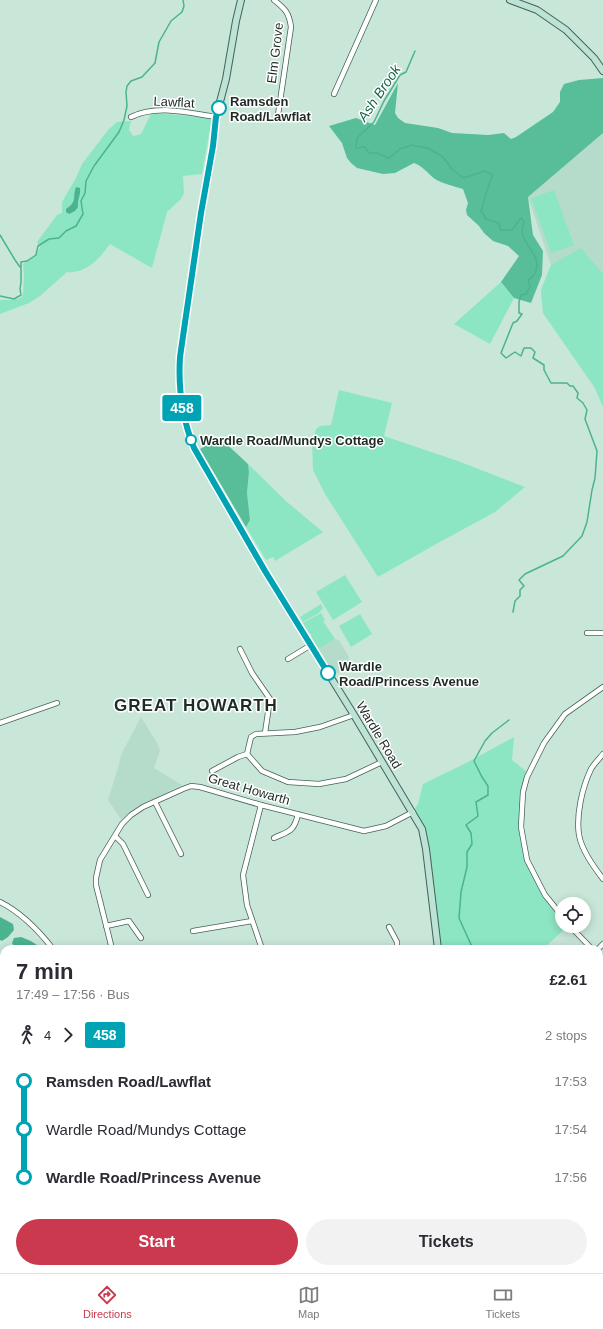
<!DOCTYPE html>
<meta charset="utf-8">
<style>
body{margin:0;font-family:Arial,sans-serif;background:#f2f2f3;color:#2b2b33;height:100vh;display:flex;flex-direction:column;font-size:15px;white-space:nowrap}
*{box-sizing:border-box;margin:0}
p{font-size:13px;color:#7c7c81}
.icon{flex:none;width:22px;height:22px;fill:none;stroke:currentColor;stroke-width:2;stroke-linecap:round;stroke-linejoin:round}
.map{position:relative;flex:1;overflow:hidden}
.drawer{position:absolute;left:0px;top:945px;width:603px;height:328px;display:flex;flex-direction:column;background:#fff;border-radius:12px 12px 0 0;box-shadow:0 2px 10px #0003}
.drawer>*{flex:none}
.badge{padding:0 8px;border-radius:3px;font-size:14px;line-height:26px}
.fabs{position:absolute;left:555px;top:897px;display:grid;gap:8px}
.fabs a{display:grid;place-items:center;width:36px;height:36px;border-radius:50%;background:#fff;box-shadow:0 2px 10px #0003;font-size:20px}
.map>.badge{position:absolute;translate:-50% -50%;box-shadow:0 0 0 2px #fff}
.legs{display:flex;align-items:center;gap:6px;height:44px;padding:0 16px;font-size:13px}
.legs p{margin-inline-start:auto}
.summary{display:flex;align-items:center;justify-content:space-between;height:68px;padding:0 16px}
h1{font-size:22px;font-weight:600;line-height:30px}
.primary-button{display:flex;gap:8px;margin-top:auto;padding:8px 16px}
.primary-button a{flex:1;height:46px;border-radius:24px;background:#ca394e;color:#fff;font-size:16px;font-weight:600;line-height:46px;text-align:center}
.primary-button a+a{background:#f2f2f3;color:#2b2b33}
ul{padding:0 16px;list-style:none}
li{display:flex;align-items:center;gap:14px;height:48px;font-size:15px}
li i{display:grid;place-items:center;width:6px;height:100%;margin:0 5px;background:currentColor}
li i::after{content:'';width:10px;height:10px;margin:-5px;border:3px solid;border-radius:50%;background:#fff}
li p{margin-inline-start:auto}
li:first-child i{background:linear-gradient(#0000 50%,currentColor 0)}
li:last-child i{background:linear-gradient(currentColor 50%,#0000 0)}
.dock{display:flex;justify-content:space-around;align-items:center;height:56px;border-top:1px solid #e1e1e2;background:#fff;font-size:11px;color:#7c7c81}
.dock a{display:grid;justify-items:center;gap:2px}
.dock .on{color:#ca394e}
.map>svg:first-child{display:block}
.built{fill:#b5dbcb}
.green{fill:#8de6c3}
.forest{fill:#57be99}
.water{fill:#4bb38f}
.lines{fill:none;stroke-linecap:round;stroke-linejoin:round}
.stream{stroke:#4bb38f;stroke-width:1.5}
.street-casing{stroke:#466256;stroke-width:6}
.secondary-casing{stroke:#466256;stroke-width:8}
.highway-casing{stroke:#22755b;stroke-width:10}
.street{stroke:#fff;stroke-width:4.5}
.secondary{stroke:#bde2d6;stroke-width:6}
.highway{stroke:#249d78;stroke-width:8}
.line-1-casing{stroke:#fff;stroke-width:9}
.line-1{stroke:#00a3b4;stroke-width:6}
.stop-1-dot{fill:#fff;stroke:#00a3b4;stroke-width:2}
.labels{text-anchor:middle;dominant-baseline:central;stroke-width:3;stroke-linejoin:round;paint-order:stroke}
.street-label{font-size:13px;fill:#1e2a25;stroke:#fff}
.stop-label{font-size:13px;font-weight:bold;fill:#1e2a25;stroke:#fff;text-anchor:start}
.water-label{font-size:14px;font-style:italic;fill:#17664d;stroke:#fff}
.district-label{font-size:17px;font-weight:bold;letter-spacing:1px;fill:#1e2a25;stroke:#fff}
</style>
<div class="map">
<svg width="603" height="1273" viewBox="0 0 603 1273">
<rect width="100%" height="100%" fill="#c8e7d9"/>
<g class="built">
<polygon points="603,133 603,407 595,388 543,313 541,290 551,265 528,197"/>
<polygon points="335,639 339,640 349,657 347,668 334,675 319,649"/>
<polygon points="141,717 157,743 160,751 154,768 182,785 134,809 121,819 108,800 119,765 121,755"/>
<polygon points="243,1269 345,1269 353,1273 245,1273 242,1270"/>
</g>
<g class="green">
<path d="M151,114H166L212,118L202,174L183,176L184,193L181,199L167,212L152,268L110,244C99,259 86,274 67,272L40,296L29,303L0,314V300H12L18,299L22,297L23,294L24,276L23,264L37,254L40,247L37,242L57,215L62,213V202L76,178L82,164L109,129L117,122L131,121L129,130L133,136L141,134Z"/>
<polygon points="554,190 574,245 551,253 531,198"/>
<polygon points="581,248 603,274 603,407 595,388 543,313 541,290 551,265"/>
<polygon points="501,282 514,298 490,344 454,324"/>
<polygon points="339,390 392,403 384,436 458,461 525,487 495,512 438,543 378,577 325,494 313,470 312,441 316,429 320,426 331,425"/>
<polygon points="248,464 287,502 323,532 275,561 273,557 266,560 246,527 250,520 247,493 249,472"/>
<polygon points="345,575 362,602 333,620 316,592"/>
<polygon points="321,604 323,608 319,613 303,622 300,617"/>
<polygon points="321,613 325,620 323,621 335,639 319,649 312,638 311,634 309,633 303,623"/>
<polygon points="360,614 372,634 351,647 339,626"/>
<path d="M514,737L512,760L527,772C519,800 515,833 526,861C529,869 535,877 540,885C547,897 553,908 562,918V926H568L543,949H441L427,839L424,828L414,810L418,804L423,784L466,763Z"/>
<polygon points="599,1201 603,1207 603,1224 599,1221"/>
</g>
<g class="forest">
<path d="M603,78V133L528,197L533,235L543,251L542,275L531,303L514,298L501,282L519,256L508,246L493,241L484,233L479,226L467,215L466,210L468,203L463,189C454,186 443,184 435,179C427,173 424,167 414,163L395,173L383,174L357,168L351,163L347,158L342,143L329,126L356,118L375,125L398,83L395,113L398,118L405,123L438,128L452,133L488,135L504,133L511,139L516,137L553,112L560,102V92L564,84L579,80Z"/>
<polygon points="220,438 248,464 249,472 247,493 250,520 246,527 200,449"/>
</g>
<g class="water">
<path d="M76,187L80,188C81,195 77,200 78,207L75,211L69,214L66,212V209C78,201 72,198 76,187Z"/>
<polygon points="0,917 13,924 14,930 8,937 2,941 0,940"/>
<path d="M21,937C28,940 36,942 40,949H15L12,943L14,938Z"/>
</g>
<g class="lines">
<g class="stream">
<path d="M415,51L406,72L400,75L384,101L374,122L357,138L356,148L365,147L369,153H377L389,158L400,149L412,145L416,146L428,148L443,157L452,169L463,178L485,171L493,175L488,187L481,211L486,219L499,223L501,230H512L521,218L524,222C523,225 522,229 522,232C524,248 543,255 535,273C533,277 532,278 528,280L530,286L526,294L521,295L519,302V313L522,314L517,321L513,323L501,353L506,358L515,352L521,356L524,348H531L535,352L533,358L544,365V370L551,383H567L570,386H573L578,393L577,398L583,403L587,410L585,419L597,451L595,478L592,490L587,522L582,536L563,556L525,574L519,580L524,586L520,590V596L515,601L513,612"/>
<polyline points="0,235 15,260 20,267"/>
<polyline points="0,296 14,299 21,295 20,289 21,282 21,262 27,261 36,255 38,246 49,239 59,238 66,231 76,226 83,214 81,201 85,193 86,181 94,166 119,132 124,120 127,106 126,92 127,86 131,81 142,77 155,63 159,42 171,21 182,12 184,6 183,0"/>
<polyline points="473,949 459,918 461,892 467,867 467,852 472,844 471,833 466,825 478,816 476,802 488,795 488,786 482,777 474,761 485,741 492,733 509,720"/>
<polyline points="0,962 4,966"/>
<polyline points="599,1198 603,1204"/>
<polyline points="159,1269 163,1273"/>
</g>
<defs>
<g id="street">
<path d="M274,0C285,9 289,12 291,27L278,115"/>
<polyline points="334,94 376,0"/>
<path d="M131,117C157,104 189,113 216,117"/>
<polyline points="587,633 603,633"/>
<polyline points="240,649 252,673 270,699 265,733"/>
<polyline points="288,659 311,645"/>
<polyline points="0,723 57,703"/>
<polyline points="247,754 262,771 288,782 319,784 346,779 382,762"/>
<polyline points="247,754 251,737 256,734 295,732 320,727 354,715"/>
<path d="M603,754C599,759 594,764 591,769C582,788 576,815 579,835C582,851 594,867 603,879"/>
<polyline points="212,771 238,757 247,754"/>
<polyline points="155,802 181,854"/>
<polyline points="261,805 243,875 247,905 262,949"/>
<polyline points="115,836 123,844 148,895"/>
<path d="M274,838C289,831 294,832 298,814"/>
<path d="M0,902C20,912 39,931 53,949"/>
<polyline points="562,916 545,895 527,860 521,827 523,792 527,777 544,743 565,714 603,687"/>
<polyline points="106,926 129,921 141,938"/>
<polyline points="570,926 592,949"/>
<polyline points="389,927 397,942 397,949"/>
<polyline points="193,931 252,921"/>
<polyline points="112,949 96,885 96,878 100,860 122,824 131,815 143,807 183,789 191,786 200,787 261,805 364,831 386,826 413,812"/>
<polyline points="598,949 603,944"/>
<polyline points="599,956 603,960"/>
<polyline points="599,1028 603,1031"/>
<polyline points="599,1111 603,1112"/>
<polyline points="599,1170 603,1184"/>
<polyline points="50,1269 53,1273"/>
<polyline points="189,1269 190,1273"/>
<polyline points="224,1269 226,1273"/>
<polyline points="538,1269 545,1273"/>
<polyline points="387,1273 389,1269"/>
<polyline points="422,1273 424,1269"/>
<polyline points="530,1273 533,1269"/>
<polyline points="576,1273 578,1269"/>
</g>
<g id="secondary">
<path d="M241,0L236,21L226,79L216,117L213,147L201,213L180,357C178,390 182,417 194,448L265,571L354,715L422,829L426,849L438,949"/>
<polyline points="510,0 537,10 566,30 594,58 603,71"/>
</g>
<g id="highway">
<polyline points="599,1066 603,1060"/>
<polyline points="486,1273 488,1269"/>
<polyline points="497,1273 500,1269"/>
</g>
</defs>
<use href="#street" class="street-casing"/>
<use href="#secondary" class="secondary-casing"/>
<use href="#highway" class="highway-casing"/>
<use href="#street" class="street"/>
<use href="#secondary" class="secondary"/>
<use href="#highway" class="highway"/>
</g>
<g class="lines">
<defs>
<path id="line-1" d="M219,108L216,117L213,146L201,213L180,357C178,389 182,418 194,448L265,571L328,673"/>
</defs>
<use href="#line-1" class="line-1-casing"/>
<use href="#line-1" class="line-1"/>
</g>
<g class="stop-1-dot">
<circle cx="219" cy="108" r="7"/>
<circle cx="191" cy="440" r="5"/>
<circle cx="328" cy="673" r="7"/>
</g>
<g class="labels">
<g class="street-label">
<text transform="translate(275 53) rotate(-83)">Elm Grove</text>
<text transform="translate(174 102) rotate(3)">Lawflat</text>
<text transform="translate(379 735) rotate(59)">Wardle Road</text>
<text transform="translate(249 789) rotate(16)">Great Howarth</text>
</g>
<g class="stop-label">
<text x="230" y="101">Ramsden<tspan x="230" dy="15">Road/Lawflat</tspan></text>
<text x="200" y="440">Wardle Road/Mundys Cottage</text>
<text x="339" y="666">Wardle<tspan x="339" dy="15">Road/Princess Avenue</tspan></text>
</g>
<g class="water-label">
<text transform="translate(379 93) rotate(-56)">Ash Brook</text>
</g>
<g class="district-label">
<text x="196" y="705">GREAT HOWARTH</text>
</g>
</g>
</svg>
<div class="fabs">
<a><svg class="icon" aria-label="locate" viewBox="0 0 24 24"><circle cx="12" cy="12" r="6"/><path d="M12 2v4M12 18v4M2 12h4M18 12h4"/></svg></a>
</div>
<b class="badge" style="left:182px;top:408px;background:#00a3b4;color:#fff">458</b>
<section class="drawer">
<div class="summary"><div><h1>7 min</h1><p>17:49 – 17:56 · Bus</p></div><b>£2.61</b></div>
<div class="legs"><svg class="icon" aria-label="walk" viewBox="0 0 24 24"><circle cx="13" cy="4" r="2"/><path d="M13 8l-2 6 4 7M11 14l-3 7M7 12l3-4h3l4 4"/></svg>4<svg class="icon" aria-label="forward" viewBox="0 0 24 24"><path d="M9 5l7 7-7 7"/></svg><b class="badge" style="background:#00a3b4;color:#fff">458</b><p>2 stops</p></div>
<ul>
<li><i style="color:#00a3b4"></i><b>Ramsden Road/Lawflat</b><p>17:53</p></li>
<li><i style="color:#00a3b4"></i><span>Wardle Road/Mundys Cottage</span><p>17:54</p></li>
<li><i style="color:#00a3b4"></i><b>Wardle Road/Princess Avenue</b><p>17:56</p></li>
</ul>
<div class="primary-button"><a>Start</a><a>Tickets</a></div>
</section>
</div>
<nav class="dock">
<a class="on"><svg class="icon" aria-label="directions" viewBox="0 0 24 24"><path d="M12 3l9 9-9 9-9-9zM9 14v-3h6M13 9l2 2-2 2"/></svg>Directions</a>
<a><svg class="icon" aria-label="map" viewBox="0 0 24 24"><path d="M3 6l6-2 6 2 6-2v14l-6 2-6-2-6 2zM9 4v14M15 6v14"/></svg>Map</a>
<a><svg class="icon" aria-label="tickets" viewBox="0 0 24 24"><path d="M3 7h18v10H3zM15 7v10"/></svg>Tickets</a>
</nav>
